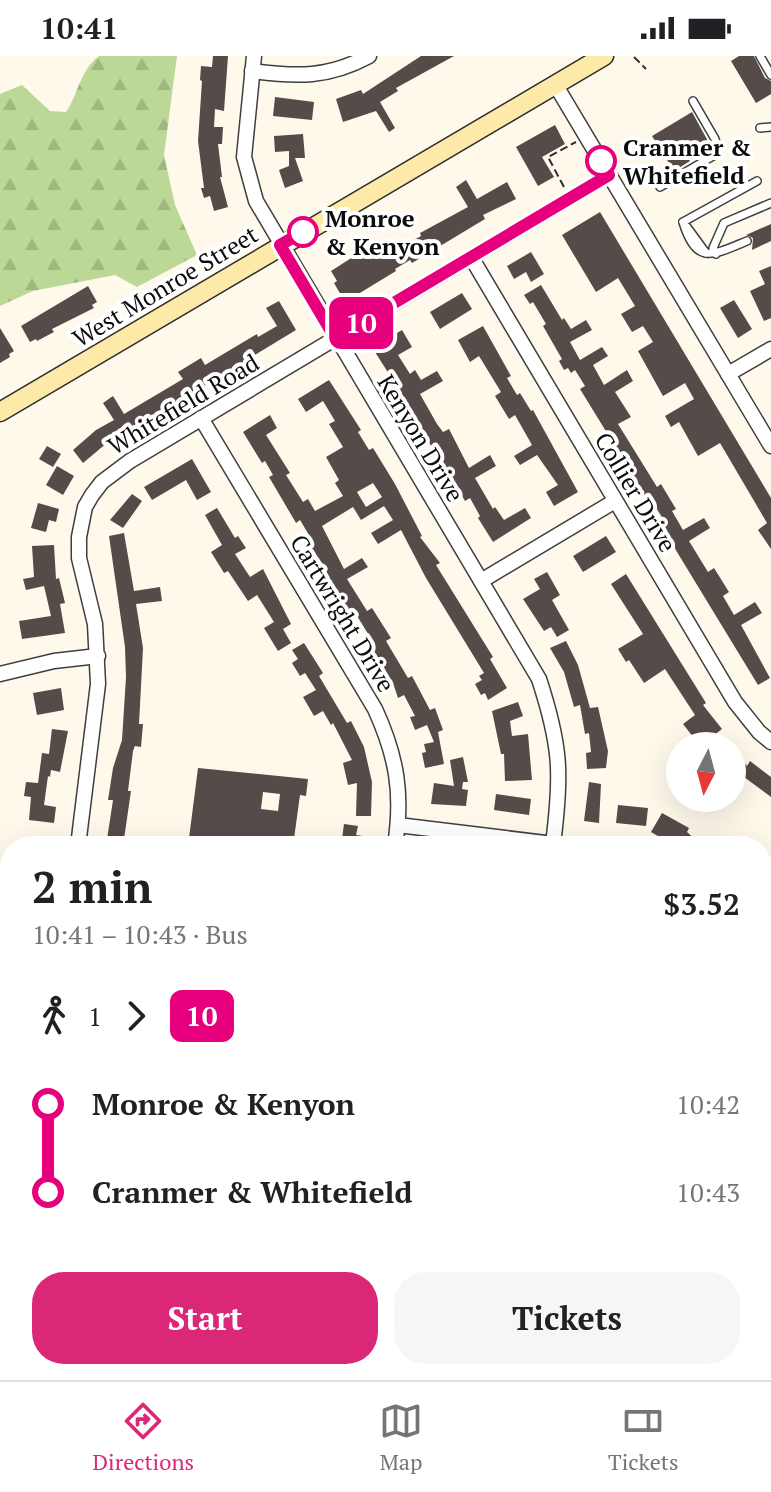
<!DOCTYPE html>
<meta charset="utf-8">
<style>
body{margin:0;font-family:"PT Serif",serif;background:#f6f6f6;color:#202124;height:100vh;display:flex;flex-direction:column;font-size:30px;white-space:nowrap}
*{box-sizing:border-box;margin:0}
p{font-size:26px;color:#757577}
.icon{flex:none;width:44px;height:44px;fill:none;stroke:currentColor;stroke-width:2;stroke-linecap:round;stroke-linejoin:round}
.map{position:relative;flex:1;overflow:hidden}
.details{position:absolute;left:0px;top:780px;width:772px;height:544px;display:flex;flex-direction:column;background:#fff;border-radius:32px 32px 0 0;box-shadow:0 8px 32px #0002}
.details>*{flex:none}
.badge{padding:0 16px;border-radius:12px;font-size:28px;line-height:52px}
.needle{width:52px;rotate:186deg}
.tools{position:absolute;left:666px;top:676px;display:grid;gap:16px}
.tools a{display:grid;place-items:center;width:80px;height:80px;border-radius:50%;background:#fff;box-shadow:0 8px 32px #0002;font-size:40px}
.map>.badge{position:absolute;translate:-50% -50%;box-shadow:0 0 0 4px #fff}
.legs{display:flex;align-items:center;gap:12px;height:88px;padding:0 32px;font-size:26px}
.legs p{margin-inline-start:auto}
.overview{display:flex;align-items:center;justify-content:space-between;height:136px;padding:0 32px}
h1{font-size:44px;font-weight:700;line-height:60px}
.action{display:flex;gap:16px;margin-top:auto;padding:16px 32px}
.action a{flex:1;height:92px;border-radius:32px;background:#db2777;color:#fff;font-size:32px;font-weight:700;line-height:92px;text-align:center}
.action a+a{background:#f6f6f6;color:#202124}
ul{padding:0 32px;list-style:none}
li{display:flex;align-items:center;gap:28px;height:88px;font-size:30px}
li i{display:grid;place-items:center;width:12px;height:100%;margin:0 10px;background:currentColor}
li i::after{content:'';width:20px;height:20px;margin:-10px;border:6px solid;border-radius:50%;background:#fff}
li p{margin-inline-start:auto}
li:first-child i{background:linear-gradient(#0000 50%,currentColor 0)}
li:last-child i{background:linear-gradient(currentColor 50%,#0000 0)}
.status{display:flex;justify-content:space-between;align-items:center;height:56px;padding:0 40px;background:#fff;direction:ltr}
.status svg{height:22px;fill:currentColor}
.dock{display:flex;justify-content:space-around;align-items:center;height:112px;border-top:2px solid #e0e0e0;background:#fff;font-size:22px;color:#757577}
.dock a{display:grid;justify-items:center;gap:4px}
.dock .active{color:#db2777}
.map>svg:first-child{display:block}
.forest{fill:url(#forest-firs)}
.park{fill:url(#park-dots)}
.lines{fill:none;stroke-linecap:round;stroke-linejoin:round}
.stream{stroke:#3aa3ca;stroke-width:3}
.building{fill:#554c49;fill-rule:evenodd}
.lane-casing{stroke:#3f3f3f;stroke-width:10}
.street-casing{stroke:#3f3f3f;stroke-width:17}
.secondary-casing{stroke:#2e2e2e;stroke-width:21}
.path{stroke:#2e2e2e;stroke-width:2;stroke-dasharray:8 4;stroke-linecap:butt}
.lane{stroke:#fff;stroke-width:7}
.street{stroke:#fff;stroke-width:14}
.secondary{stroke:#fdeaa8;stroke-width:18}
.line-1-casing{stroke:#fff;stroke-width:18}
.line-1{stroke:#e6007e;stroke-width:12}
.stop-1-dot{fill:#fff;stroke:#e6007e;stroke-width:4}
.labels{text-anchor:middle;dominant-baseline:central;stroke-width:8;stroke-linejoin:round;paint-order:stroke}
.stop-label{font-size:24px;font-weight:bold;fill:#0c0c0c;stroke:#fff;text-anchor:start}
.street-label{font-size:24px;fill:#0c0c0c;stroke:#fff}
</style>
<div class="status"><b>10:41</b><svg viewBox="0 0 49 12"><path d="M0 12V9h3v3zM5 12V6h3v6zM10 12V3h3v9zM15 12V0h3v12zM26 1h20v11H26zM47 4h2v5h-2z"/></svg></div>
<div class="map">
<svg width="771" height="1324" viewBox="0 0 771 1324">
<defs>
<pattern id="forest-firs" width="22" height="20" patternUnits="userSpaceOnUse" patternTransform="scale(2)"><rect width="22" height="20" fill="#bcd896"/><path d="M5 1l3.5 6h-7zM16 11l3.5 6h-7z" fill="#a0b880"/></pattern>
<pattern id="park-dots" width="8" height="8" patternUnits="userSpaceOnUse" patternTransform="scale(2)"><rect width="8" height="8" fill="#d6e8b7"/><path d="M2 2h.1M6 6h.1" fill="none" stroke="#b6c69c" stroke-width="1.8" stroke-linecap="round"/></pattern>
</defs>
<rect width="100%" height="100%" fill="#fff9ec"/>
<g class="forest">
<path d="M99,0H177L164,99L175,149L197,199L137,231L115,219L33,235L0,250V38L22,29L50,55L66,56C79,37 80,14 99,0Z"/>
<polygon points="0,925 3,925 10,953 10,1283 0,1277"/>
<polygon points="243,1314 309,1314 318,1324 232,1324"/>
<polygon points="568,1314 654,1315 653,1324 566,1324"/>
</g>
<polygon class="park" points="0,1013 10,1063 10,1314 90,1314 95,1324 0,1324"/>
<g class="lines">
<g class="stream">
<polyline points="0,1259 10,1264"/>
<polyline points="70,1314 75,1324"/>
</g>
</g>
<g class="building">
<polygon points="213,0 228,0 224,55 215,53 214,71 223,71 222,88 218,88 222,121 220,121 228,151 214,155 210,140 204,142 201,132 204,132 198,85 202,25 200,24 201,10 212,11"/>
<polygon points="421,0 454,0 396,32 398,35 380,46 395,72 389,76 376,55 343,66 336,43 361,34 363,38"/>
<polygon points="739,0 754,0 765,22 771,25 771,38 756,47 731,5"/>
<polygon points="275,41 314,46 312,64 273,60"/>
<polygon points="692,56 709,87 687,101 690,105 674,115 652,80"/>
<polygon points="555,69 565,88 542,101 554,121 538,130 516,91"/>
<polygon points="303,78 305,102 295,102 303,125 285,132 279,114 289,110 289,95 275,96 274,80"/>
<polygon points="466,124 477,143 507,126 516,143 483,159 485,163 412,207 410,204 395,213 396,215 345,246 334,227 337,225 331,215 356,199 352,192 363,185 373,202 384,195 387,199 421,180 420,177 468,151 456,131"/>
<polygon points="600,156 771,442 771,493 758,474 767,467 720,387 698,400 679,366 671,371 665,360 694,343 685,327 663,340 638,295 653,286 643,270 632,276 621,258 635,250 618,222 596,236 562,179"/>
<polygon points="771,168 771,185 752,194 753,182 746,179"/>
<polygon points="531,196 544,218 531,226 526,216 514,223 507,210"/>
<polygon points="771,210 771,262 764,265 750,235 765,228 759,215"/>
<polygon points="541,229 562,264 564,262 571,273 586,264 592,274 570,286 580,304 602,291 608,300 593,309 604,329 627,314 633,325 615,336 631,361 618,368 657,431 661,428 676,453 672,455 683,474 704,462 710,472 689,485 708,516 714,512 729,536 723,540 734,559 755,546 762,557 741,569 770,622 758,629 677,496 662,468 665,466 653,447 650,449 622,400 618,402 612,392 615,390 580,333 585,330 575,314 571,317 568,312 564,314 559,305 562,303 543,270 546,268 533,246 530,248 524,239"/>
<polygon points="88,230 97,246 92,249 94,252 52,273 54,276 37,285 36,283 30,286 21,270"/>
<polygon points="462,237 472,253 440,273 430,256"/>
<polygon points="734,244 752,273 738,282 720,252"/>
<polygon points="279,245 296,274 163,355 126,373 128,377 109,388 108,386 83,407 73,394 96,374 114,364 103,347 113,340 124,358 183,323 178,316 201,302 205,309 257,278 258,281 277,270 266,252"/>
<polygon points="483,270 511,320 507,322 517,339 520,337 531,355 533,354 578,436 554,450 546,436 558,429 537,399 520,409 514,400 532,389 515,359 509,363 495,340 501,336 479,300 470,306 458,284"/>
<polygon points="0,272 14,295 9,298 10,301 0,307"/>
<polygon points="402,274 412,291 398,299 410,318 415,314 421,324 437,315 443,325 420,338 437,368 443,376 449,373 469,412 490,399 496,410 475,422 493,453 495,451 504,464 525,452 531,462 493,486 478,462 480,460 470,442 465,445 438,398 436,399 408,348 375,296 394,284 392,280"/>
<path d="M329,324L361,374L358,376L369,394L373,392L395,428L422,480L420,481L440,507L436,509L493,601L490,603L507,632L488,644L485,637L481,639L475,628L482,624L479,620L484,617L426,522L401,474L378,488L371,477L393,464L384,450L361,464L353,451L322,470L344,513L362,502L368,511L347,523L367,555L372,552L391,582L386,585L408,622L412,620L430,654L435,652L443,674L438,676L444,708L425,712L422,697L426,696L424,688L434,686L427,669L415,674L410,661L415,660L404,639L398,642L394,630L365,584L370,581L354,555L349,557L332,529L320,509L322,507L305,482L309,479L300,464L296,467L269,421L273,419L265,405L262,407L243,376L270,359L277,372L266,379L290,417L286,419L303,446L308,443L315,455L343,440L335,427L339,424L326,401L343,391L329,368L335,365L323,345L306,356L298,343ZM373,427L382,441L366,451L357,436Z"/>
<polygon points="47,390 61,398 53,411 39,403"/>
<polygon points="192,403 211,436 197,444 186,424 152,444 144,431"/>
<polygon points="57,410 74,420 63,439 46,429"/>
<polygon points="132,438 142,445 123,472 110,464"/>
<polygon points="38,447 59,453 56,466 49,464 46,476 31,472"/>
<polygon points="217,452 235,482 238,480 246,492 235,498 250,521 263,513 291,568 283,573 291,587 278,595 264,572 274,566 257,539 248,545 228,515 224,517 211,496 222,489 205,459"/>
<polygon points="124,477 134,535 160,531 162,545 136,548 143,592 139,668 143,668 141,691 135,690 133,695 128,735 131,735 123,790 106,790 113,744 108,744 113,712 122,684 126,621 125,591 109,480"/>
<polygon points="606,480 616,496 583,516 573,500"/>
<polygon points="54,489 56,523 59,522 65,547 60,548 65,577 22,583 19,565 51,560 44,530 26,534 23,523 34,521 32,490"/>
<polygon points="547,516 560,539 552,544 569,574 557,581 551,571 544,575 523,543 540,533 534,523"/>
<polygon points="626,518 706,647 703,649 722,673 705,686 702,682 697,686 683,668 695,659 665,613 644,627 629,604 626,606 618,593 643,578 611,528"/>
<polygon points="566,585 578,609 590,652 598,651 608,695 606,712 587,713 586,697 591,696 589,677 585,678 580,649 574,651 564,616 550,592"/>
<polygon points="304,587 323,617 319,620 347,667 351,665 364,691 372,726 371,760 356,760 357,727 348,729 343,707 352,704 333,667 331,669 323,655 314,660 303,641 316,634 305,617 300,620 292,607 298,603 292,594"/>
<polygon points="61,632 64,654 37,659 33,637"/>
<polygon points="518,646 523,660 510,665 512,680 528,678 532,724 505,725 504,698 501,698 492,655"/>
<polygon points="52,673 68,675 60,716 51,714 50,721 48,720 44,749 56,751 54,767 29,764 31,741 24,740 26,726 38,727 42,697 49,698"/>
<polygon points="732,692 747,710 750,705 771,721 771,741 744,721 732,737"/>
<polygon points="463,701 468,726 463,726 462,733 468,734 466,750 431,748 434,727 454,730 450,704"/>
<path d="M198,712L308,723L306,740L300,739L293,790H188ZM263,736L280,738L278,755L261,753Z"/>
<polygon points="589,726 601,728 599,767 584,765"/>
<polygon points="496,738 531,743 529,759 494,754"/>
<polygon points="618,749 648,752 646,770 616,767"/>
<polygon points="662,757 689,772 687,776 702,790 675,790 651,776"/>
<polygon points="344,768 358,770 356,779 369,781 368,790 341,790"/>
<polygon points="762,1304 771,1305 771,1324 728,1324 729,1314 762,1314"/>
<polygon points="117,1314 193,1316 215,1314 214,1324 126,1324"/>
<polygon points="327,1314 386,1314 380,1319 384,1324 336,1324"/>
</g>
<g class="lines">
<defs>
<g id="lane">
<polyline points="760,0 771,19"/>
<polyline points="760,72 771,71"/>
<polyline points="660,131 713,100 717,90 715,83 693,45"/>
<path d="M683,166C696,210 713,199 747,185"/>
<polyline points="683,166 757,125"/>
<polyline points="687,171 706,197"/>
<polyline points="716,198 713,192 724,167 771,147"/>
<polyline points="470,1324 471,1314"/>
</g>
<g id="street">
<path d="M254,0L244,101L256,145L539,623C561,690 562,718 553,788"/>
<path d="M252,15C297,21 328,22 369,0"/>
<polyline points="555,28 771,390"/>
<polyline points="471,201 735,646 759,676 771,686"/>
<polyline points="728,318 771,293"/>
<path d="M201,362L375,653C397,701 403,738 395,790"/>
<polyline points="481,525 615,445"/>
<polyline points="0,618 54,605 98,600"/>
<polyline points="398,769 570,790"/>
<polyline points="78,790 98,628 95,568 79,502 79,481 85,451 92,439 102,426 130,405 609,119"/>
<polyline points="762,866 771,867"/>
</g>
<g id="secondary">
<polyline points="0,356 604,0"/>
<polyline points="0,897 10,898"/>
<polyline points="762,969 771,970"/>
</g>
</defs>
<use href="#lane" class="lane-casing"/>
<use href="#street" class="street-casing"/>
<use href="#secondary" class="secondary-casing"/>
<g class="path">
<polyline points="634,1 646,13"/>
<polyline points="564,131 548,101 576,86"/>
</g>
<use href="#lane" class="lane"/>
<use href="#street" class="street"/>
<use href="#secondary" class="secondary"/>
</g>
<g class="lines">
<defs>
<polyline id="line-1" points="303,176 280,189 335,282 609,119 601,105"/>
</defs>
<use href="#line-1" class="line-1-casing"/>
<use href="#line-1" class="line-1"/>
</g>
<g class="stop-1-dot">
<circle cx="601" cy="105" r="14"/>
<circle cx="303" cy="176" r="14"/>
</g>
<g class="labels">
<g class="stop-label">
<text x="623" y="91">Cranmer &amp;<tspan x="623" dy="28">Whitefield</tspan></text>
<text x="325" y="162">Monroe<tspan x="325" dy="28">&amp; Kenyon</tspan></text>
</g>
<g class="street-label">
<text transform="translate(165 230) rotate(-31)">West Monroe Street</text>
<text transform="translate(183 348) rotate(-31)">Whitefield Road</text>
<text transform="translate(421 382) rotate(59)">Kenyon Drive</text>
<text transform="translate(636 436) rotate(59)">Collier Drive</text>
<text transform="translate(343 557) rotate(59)">Cartwright Drive</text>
</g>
</g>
</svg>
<div class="tools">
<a><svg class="needle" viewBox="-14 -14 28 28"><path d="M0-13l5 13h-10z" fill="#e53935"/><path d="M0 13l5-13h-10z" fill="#757577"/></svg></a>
</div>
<b class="badge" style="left:361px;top:267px;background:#e6007e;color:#fff">10</b>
<section class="details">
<div class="overview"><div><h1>2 min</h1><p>10:41 – 10:43 · Bus</p></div><b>$3.52</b></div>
<div class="legs"><svg class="icon" aria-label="walk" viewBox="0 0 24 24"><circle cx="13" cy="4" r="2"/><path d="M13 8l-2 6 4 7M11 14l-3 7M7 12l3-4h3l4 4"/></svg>1<svg class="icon" aria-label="forward" viewBox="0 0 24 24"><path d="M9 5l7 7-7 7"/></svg><b class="badge" style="background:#e6007e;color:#fff">10</b></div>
<ul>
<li><i style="color:#e6007e"></i><b>Monroe &amp; Kenyon</b><p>10:42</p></li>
<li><i style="color:#e6007e"></i><b>Cranmer &amp; Whitefield</b><p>10:43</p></li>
</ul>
<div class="action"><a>Start</a><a>Tickets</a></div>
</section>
</div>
<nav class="dock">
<a class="active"><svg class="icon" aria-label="directions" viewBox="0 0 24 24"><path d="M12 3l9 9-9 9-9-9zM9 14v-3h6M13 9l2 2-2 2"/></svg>Directions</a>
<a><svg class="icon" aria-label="map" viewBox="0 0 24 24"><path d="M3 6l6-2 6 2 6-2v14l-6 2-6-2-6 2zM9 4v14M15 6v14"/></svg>Map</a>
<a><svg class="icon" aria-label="tickets" viewBox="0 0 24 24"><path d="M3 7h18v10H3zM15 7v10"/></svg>Tickets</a>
</nav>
